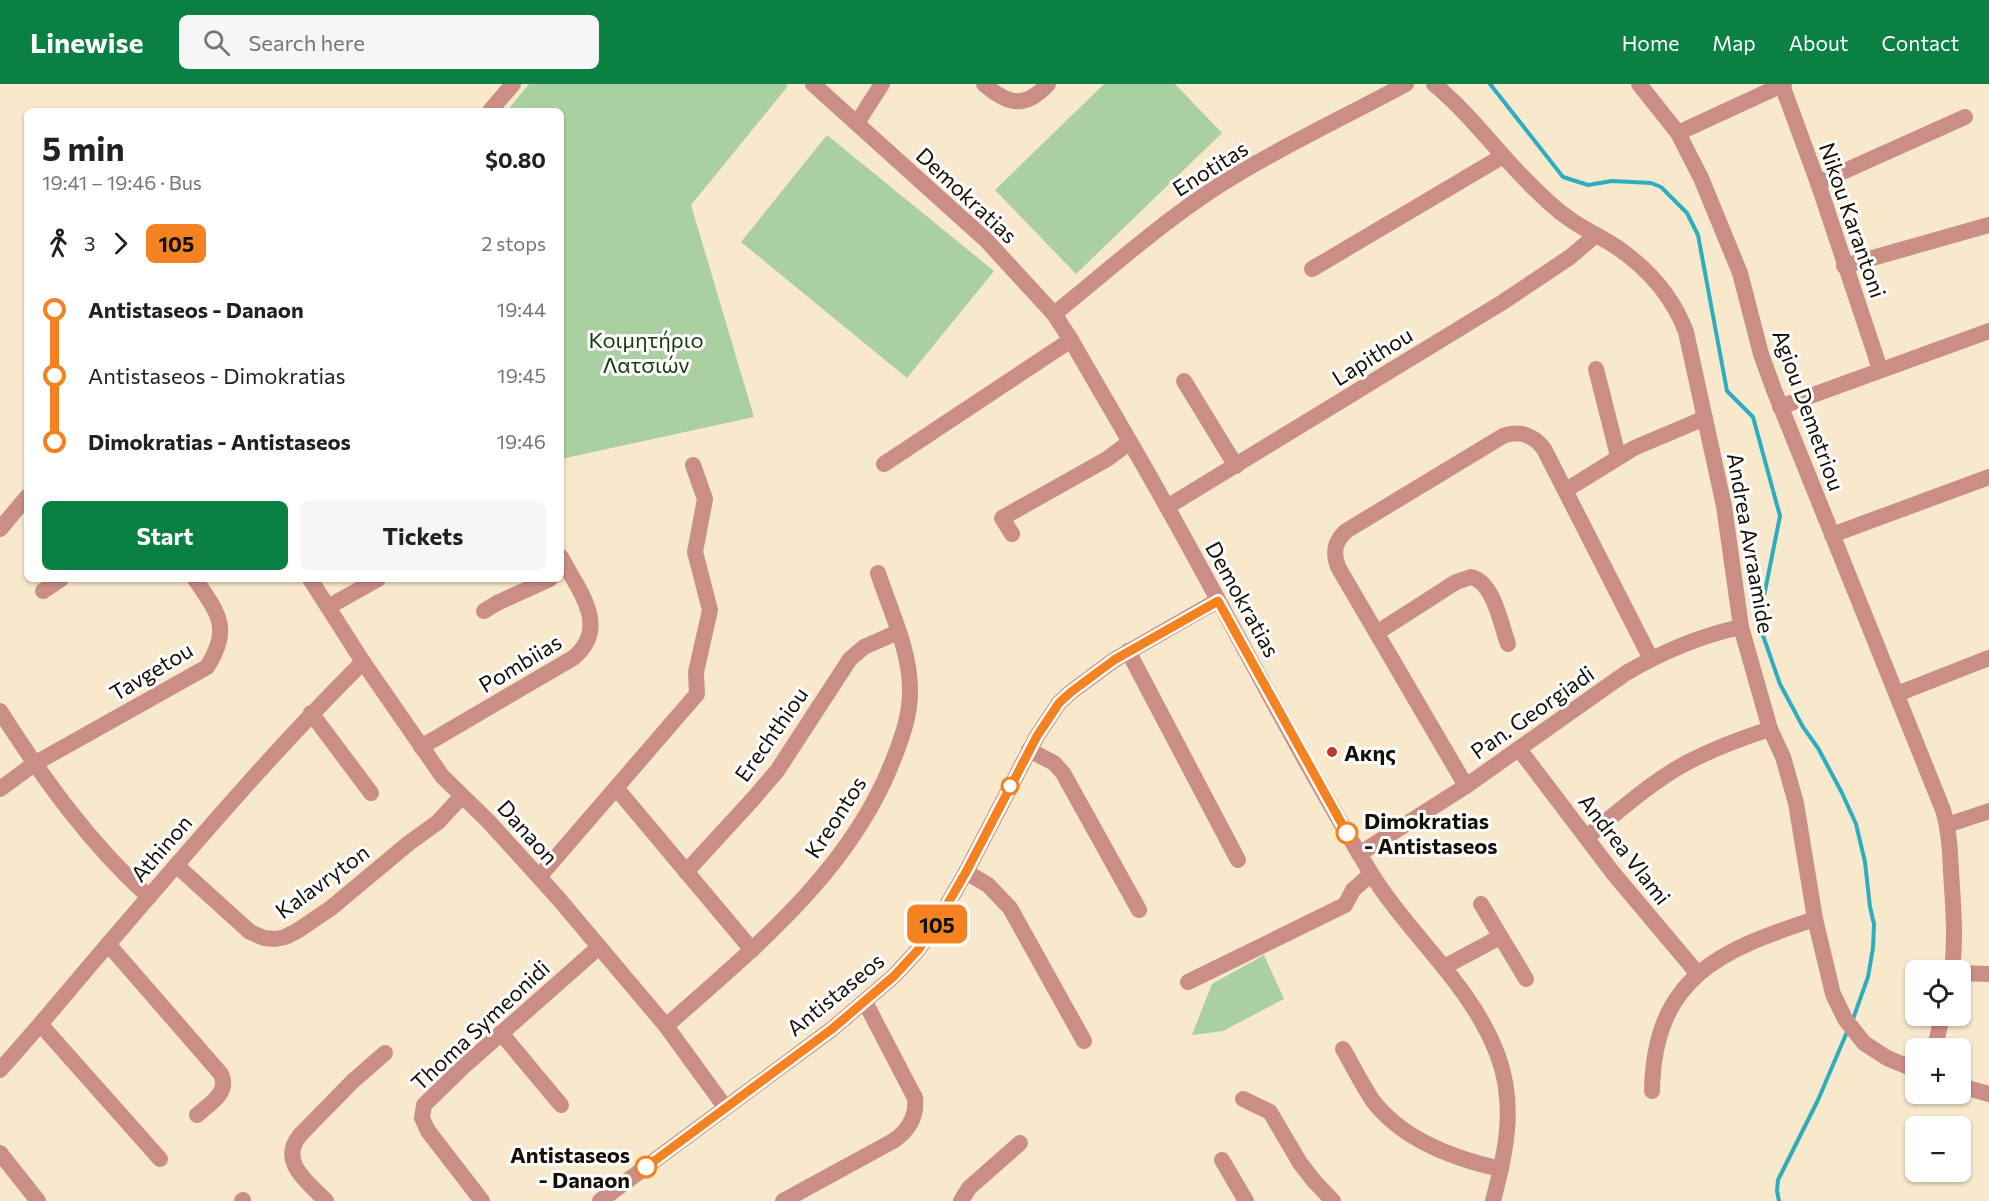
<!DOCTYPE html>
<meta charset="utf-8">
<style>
body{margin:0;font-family:Commissioner,sans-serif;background:#f6f6f6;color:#202124;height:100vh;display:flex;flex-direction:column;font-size:22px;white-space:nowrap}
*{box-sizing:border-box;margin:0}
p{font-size:20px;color:#757577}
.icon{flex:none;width:33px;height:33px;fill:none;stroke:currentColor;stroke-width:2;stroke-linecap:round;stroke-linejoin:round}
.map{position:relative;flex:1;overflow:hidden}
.details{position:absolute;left:24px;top:24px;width:540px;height:474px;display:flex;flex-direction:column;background:#fff;border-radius:9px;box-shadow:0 2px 4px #0004}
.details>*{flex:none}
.badge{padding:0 12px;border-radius:9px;font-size:21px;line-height:39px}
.buttons{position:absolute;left:1905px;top:876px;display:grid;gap:12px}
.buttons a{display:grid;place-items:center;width:66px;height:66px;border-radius:9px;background:#fff;box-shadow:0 2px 4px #0004;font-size:30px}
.map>.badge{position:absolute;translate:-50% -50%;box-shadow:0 0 0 3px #fff}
.legs{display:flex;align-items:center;gap:9px;height:66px;padding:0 18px;font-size:20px}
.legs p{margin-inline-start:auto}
.headline{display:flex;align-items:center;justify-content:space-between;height:102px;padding:0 18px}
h1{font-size:33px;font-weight:700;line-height:45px}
.action{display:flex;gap:12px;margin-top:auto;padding:12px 18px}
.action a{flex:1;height:69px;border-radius:9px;background:#0b8043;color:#fff;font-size:24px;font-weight:700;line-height:69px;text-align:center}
.action a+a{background:#f6f6f6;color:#202124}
ul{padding:0 18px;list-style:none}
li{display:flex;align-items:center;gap:21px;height:66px;font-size:22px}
li i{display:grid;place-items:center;width:9px;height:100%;margin:0 8px;background:currentColor}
li i::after{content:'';width:15px;height:15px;margin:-8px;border:4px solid;border-radius:50%;background:#fff}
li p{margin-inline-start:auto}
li:first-child i{background:linear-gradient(#0000 50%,currentColor 0)}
li:last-child i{background:linear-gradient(currentColor 50%,#0000 0)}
header{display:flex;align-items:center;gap:36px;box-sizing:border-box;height:84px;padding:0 30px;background:#0b8043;color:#fff}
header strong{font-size:28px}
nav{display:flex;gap:33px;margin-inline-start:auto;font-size:21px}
.search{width:420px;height:54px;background:#f6f6f6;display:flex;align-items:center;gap:15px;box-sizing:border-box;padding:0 21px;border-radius:9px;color:#757577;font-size:22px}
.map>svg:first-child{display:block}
.green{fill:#aad0a2}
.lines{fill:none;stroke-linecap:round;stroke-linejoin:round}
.stream{stroke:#2caec0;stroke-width:4}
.minor{stroke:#cb8e86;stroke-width:16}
.line-1-casing{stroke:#fff;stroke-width:14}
.line-1{stroke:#f58220;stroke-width:9}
.poi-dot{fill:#c33628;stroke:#fff;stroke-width:2}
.stop-1-dot{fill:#fff;stroke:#f58220;stroke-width:3}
.labels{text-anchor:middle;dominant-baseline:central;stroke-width:6;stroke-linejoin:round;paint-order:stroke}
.street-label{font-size:22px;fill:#151007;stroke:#fff}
.park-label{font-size:22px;fill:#163b0d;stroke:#fff}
.poi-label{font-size:22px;font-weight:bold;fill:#151007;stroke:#fff;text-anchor:start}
.stop-label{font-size:22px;font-weight:bold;fill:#151007;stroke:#fff;text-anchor:start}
</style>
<header>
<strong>Linewise</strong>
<div class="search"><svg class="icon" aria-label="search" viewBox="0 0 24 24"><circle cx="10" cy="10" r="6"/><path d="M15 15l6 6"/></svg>Search here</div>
<nav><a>Home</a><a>Map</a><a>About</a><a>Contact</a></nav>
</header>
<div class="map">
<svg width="1989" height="1117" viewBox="0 0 1989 1117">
<rect width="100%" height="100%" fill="#f8e9cd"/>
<g class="green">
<polygon points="529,0 785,0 788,2 691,121 754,333 561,375 561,27 507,27"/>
<polygon points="1104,0 1175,0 1222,49 1076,190 995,106"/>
<polygon points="827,51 994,187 907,294 741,158"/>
<polygon points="1264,871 1284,915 1223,947 1192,951 1212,900"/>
</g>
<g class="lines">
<g class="stream">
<polyline points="1490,0 1563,93 1588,101 1612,97 1651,99 1661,103 1687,129 1698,151 1727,307 1753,333 1780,432 1761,527 1760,543 1780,600 1803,643 1818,664 1842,709 1856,740 1865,778 1870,823 1874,840 1873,864 1868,893 1853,935"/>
<polyline points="1779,1117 1777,1107 1778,1096 1818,1016 1847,948"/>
</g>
<g class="minor">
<path d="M813,0L986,156L1054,230L1071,256C1103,312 1136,367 1167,423C1235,544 1297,668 1369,786C1408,851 1471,899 1498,972C1516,1021 1506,1068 1493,1117"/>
<path d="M984,0C1008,21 1025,25 1048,0"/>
<path d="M1434,0C1473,32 1502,75 1539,109C1552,122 1566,134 1582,143C1594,150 1606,156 1618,164C1648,185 1673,213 1686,248L1724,422L1741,543L1770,645L1783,673L1796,719L1815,835L1833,910L1845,935L1864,959L1887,974L1916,986"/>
<path d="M1639,0L1678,49L1701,94L1740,189L1761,270L1774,306L1943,726C1949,746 1950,766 1951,787C1953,820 1956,853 1952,886"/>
<polyline points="1782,1 1818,99 1880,285"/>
<polyline points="490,27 513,0"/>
<polyline points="857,39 882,0"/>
<polyline points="1678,49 1784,0"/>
<polyline points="1818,99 1965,33"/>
<polyline points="1844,182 1989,141"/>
<polyline points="1312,185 1503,72"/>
<path d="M1054,230C1105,189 1154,145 1209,108C1270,68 1341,35 1406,0"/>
<polyline points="1596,285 1618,372"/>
<polyline points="1184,297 1236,382"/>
<polyline points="1780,323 1989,247"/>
<polyline points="884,380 1071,256"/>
<polyline points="1566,406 1634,364 1705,334"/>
<polyline points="1167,423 1503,218 1570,173 1596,151"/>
<polyline points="0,445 27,413"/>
<polyline points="1012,450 1002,434 1107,375 1130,358"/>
<polyline points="1832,451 1989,393"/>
<polyline points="310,495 363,578 442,692 489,738 558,814 666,942 725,1023"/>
<polyline points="43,507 61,495"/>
<polyline points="328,523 378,495"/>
<polyline points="484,527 497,519 550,495"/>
<path d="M1378,548L1456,498L1471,493C1494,498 1501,541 1508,560"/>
<polyline points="1128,567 1238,776"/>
<polyline points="1897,610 1989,574"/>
<path d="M0,627C43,694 89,759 149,813"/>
<polyline points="311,629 371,709"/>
<path d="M421,663L573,574C611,543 578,506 561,473"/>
<polyline points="1519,665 1613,789 1698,890"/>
<polyline points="1029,666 1054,679 1063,689 1139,826"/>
<path d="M1466,702L1338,483C1333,469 1334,458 1346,447L1503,352C1519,346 1534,351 1544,365L1651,575"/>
<path d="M0,705L34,680L207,583C232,544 218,529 195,495"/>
<polyline points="617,705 752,866"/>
<polyline points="1947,741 1989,727"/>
<path d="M1587,753C1619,727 1651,698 1688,678C1715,664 1742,654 1770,645"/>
<path d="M1359,770L1466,702L1626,589C1662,568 1699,552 1741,543"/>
<polyline points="176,781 250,848 264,854 275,855 285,853 297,847 331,824 409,759 438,738 462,712"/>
<polyline points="686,788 753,715 777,687 850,575 864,563 898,548"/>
<polyline points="966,788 988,801 1010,824 1084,957"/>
<polyline points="539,793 697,610 696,588 710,526 695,468 705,415 693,381"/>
<polyline points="1481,820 1526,895"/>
<path d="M108,860L221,990C230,1009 209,1020 197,1031"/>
<polyline points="1444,883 1500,853"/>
<polyline points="1960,889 1989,890"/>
<polyline points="1188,898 1345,821 1353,806 1371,790"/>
<polyline points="41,941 160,1075"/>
<path d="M666,942C754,864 851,787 894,674C903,651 911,628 910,603C909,564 890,526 878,489"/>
<polyline points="501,949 561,1021"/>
<polyline points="1935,964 1942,932"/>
<path d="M1343,965C1353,982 1362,1001 1373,1017C1403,1056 1455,1075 1501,1085"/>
<path d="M0,986C38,944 73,901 110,858C192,763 273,667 363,578"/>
<polyline points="1960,1002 1989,1010"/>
<path d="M1652,1007C1654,893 1720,866 1815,835"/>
<polyline points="1243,1015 1270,1028 1300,1079 1314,1097 1333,1117"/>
<polyline points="0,1069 38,1117"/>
<polyline points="1222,1076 1246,1117"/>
<polyline points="242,1117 243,1116"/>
<path d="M326,1117C308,1098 278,1078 300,1051L353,997L385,969"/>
<polyline points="482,1117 428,1047 422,1034 424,1021 463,983 599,863"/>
<polyline points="600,1117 832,945 894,892 918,866 936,840 966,788 1037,652 1059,619 1071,608 1114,576 1217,517"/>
<path d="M783,1117L893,1057C908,1047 917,1033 915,1014L865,918"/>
<polyline points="961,1117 969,1104 1020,1059"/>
</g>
</g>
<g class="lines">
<defs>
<polyline id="line-1" points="646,1083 832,945 894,892 918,866 936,840 966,788 1037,652 1059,619 1071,608 1114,576 1218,517 1347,749"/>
</defs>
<use href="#line-1" class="line-1-casing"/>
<use href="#line-1" class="line-1"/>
</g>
<circle class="poi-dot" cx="1332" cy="668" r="6"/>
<g class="stop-1-dot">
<circle cx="1010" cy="702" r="8"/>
<circle cx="1347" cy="749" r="10"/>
<circle cx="646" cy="1083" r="10"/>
</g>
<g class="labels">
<g class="street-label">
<text transform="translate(1210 84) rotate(-32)">Enotitas</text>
<text transform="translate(967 111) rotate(43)">Demokratias</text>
<text transform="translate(1853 136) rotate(71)">Nikou Karantoni</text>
<text transform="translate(1372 272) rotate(-32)">Lapithou</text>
<text transform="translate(1809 326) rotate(70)">Agiou Demetriou</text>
<text transform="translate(1751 459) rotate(80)">Andrea Avraamide</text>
<text transform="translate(1243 515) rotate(61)">Demokratias</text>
<text transform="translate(520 579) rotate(-31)">Pombiias</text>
<text transform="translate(151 587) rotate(-31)">Tavgetou</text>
<text transform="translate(1532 628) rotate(-35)">Pan. Georgiadi</text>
<text transform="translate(771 650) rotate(-55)">Erechthiou</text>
<text transform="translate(835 733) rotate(-57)">Kreontos</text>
<text transform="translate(528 748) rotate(48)">Danaon</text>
<text transform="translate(161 764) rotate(-49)">Athinon</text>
<text transform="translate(1625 765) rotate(52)">Andrea Vlami</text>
<text transform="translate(322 797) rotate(-36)">Kalavryton</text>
<text transform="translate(835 910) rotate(-39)">Antistaseos</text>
<text transform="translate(480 941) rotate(-43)">Thoma Symeonidi</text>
</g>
<g class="park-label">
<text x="646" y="255">Κοιμητήριο<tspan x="646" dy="25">Λατσιών</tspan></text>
</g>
<g class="poi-label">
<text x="1344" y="668">Ακης</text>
</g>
<g class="stop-label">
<text x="1364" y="736">Dimokratias<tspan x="1364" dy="25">- Antistaseos</tspan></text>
<text x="630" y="1070" text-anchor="end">Antistaseos<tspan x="630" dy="25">- Danaon</tspan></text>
</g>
</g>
</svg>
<div class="buttons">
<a><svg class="icon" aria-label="locate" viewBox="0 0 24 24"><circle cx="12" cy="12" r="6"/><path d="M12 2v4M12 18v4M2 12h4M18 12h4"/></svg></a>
<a>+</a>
<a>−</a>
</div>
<b class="badge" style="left:937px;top:840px;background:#f58220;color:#111">105</b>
<section class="details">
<div class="headline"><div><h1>5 min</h1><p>19:41 – 19:46 · Bus</p></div><b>$0.80</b></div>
<div class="legs"><svg class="icon" aria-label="walk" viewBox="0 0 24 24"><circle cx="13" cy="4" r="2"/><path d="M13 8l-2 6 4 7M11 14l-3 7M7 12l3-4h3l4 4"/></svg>3<svg class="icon" aria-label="forward" viewBox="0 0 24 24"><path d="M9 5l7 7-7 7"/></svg><b class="badge" style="background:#f58220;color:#111">105</b><p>2 stops</p></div>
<ul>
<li><i style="color:#f58220"></i><b>Antistaseos - Danaon</b><p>19:44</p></li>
<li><i style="color:#f58220"></i><span>Antistaseos - Dimokratias</span><p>19:45</p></li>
<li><i style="color:#f58220"></i><b>Dimokratias - Antistaseos</b><p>19:46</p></li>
</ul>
<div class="action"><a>Start</a><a>Tickets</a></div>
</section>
</div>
